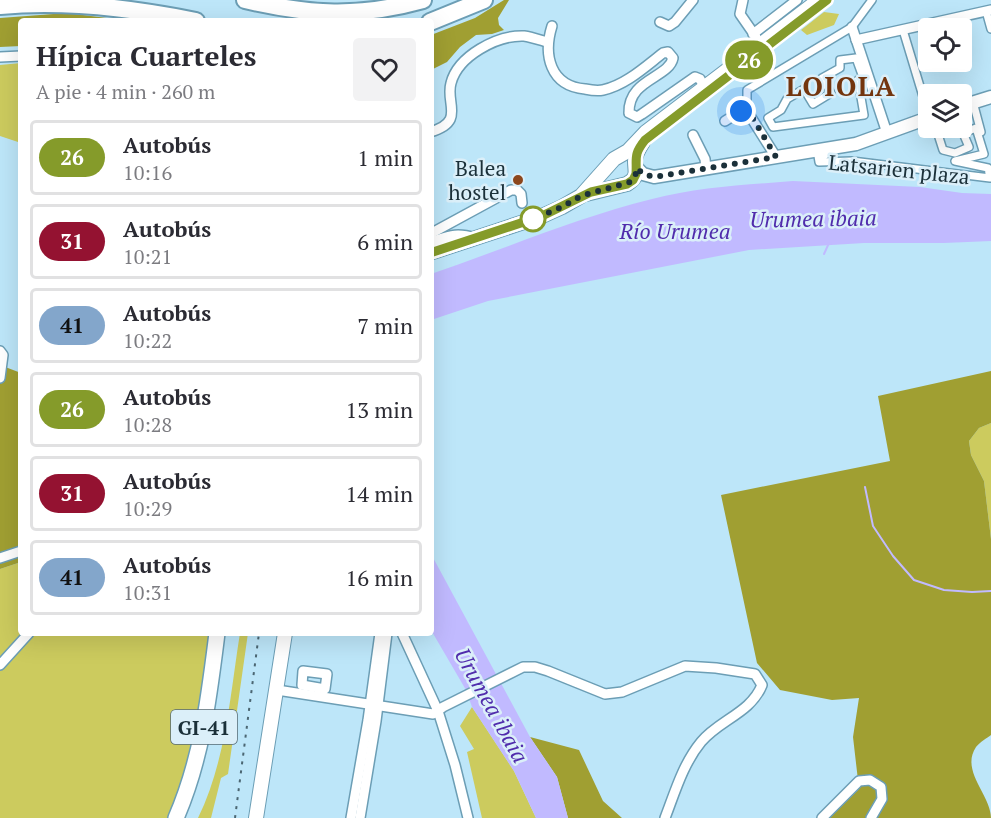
<!DOCTYPE html>
<html lang="es">
<meta charset="utf-8">
<style>
body{margin:0;font-family:"PT Serif",serif;background:#f2f2f3;color:#2b2b33;height:100vh;display:flex;flex-direction:column;font-size:22px;white-space:nowrap}
*{box-sizing:border-box;margin:0}
p{font-size:20px;color:#7c7c81}
.icon{flex:none;width:33px;height:33px;fill:none;stroke:currentColor;stroke-width:2;stroke-linecap:round;stroke-linejoin:round}
.map{position:relative;flex:1;overflow:hidden}
.side{position:absolute;left:18px;top:18px;width:416px;height:618px;display:flex;flex-direction:column;background:#fff;border-radius:6px;box-shadow:0 6px 24px #0002}
.side>*{flex:none}
.badge{padding:0 12px;border-radius:20px;font-size:21px;line-height:39px}
.buttons{position:absolute;left:918px;top:18px;display:grid;gap:12px}
.buttons a{display:grid;place-items:center;width:54px;height:54px;border-radius:6px;background:#fff;box-shadow:0 6px 24px #0002;font-size:30px}
.you{position:absolute;width:30px;height:30px;margin:-15px;border:4px solid #fff;border-radius:50%;background:#1a73e8;box-shadow:0 0 0 9px #1a73e833}
.map>.badge{position:absolute;translate:-50% -50%;box-shadow:0 0 0 3px #fff}
.round{display:grid;place-items:center;flex:none;width:63px;height:63px;border-radius:6px;background:#f2f2f3}
.head{display:flex;align-items:center;justify-content:space-between;height:102px;padding:0 18px}
h1{font-size:28px;font-weight:700;line-height:45px}
ul{padding:0;list-style:none}
li{display:flex;align-items:center;gap:18px;height:75px;margin:0 12px 9px;padding:0 6px;border:3px solid #e1e1e2;border-radius:6px}
li div{flex:1}
li b{display:block;font-size:22px}
li em{font-style:normal}
li .badge{min-width:66px;font-weight:700;text-align:center}
.map>svg:first-child{display:block}
.green{fill:#cccb5e}
.forest{fill:#a09f32}
.water{fill:#c1baff}
.lines{fill:none;stroke-linecap:round;stroke-linejoin:round}
.stream{stroke:#c1baff;stroke-width:2}
.primary-tunnel{stroke:#9dc2d3;stroke-width:15;stroke-dasharray:15 8;stroke-linecap:butt}
.pedestrian-casing{stroke:#6c9eb5;stroke-width:10}
.minor-casing{stroke:#6c9eb5;stroke-width:12}
.tertiary-casing{stroke:#6c9eb5;stroke-width:15}
.secondary-casing{stroke:#6c9eb5;stroke-width:16}
.primary-casing{stroke:#6c9eb5;stroke-width:18}
.motorway-casing{stroke:#6c9eb5;stroke-width:20}
.pedestrian{stroke:#fff;stroke-width:7}
.minor{stroke:#fff;stroke-width:9}
.tertiary{stroke:#fff;stroke-width:12}
.secondary{stroke:#fff;stroke-width:14}
.primary{stroke:#fff;stroke-width:15}
.motorway{stroke:#fff;stroke-width:16}
.rail{stroke:#4b6672;stroke-width:2;stroke-dasharray:3 6;stroke-linecap:butt}
.line-casing{stroke:#fff;stroke-width:14}
.line{stroke:#859b2a;stroke-width:9}
.walk{stroke:#1b3039;stroke-width:6;stroke-dasharray:0 10.8}
.poi-dot{fill:#8c471d;stroke:#dbeff9;stroke-width:2}
.stop-dot{fill:#fff;stroke:#859b2a;stroke-width:3}
.labels{text-anchor:middle;dominant-baseline:central;stroke-width:5;stroke-linejoin:round;paint-order:stroke}
.shield{fill:#dbeff9;stroke:#556973;stroke-width:1.5}
.shield-label{font-size:20px;font-weight:bold;fill:#1b3039}
.poi-label{font-size:21px;fill:#1b3039;stroke:#dbeff9;text-anchor:end}
.street-label{font-size:21px;fill:#1b3039;stroke:#dbeff9}
.water-label{font-size:22px;font-style:italic;fill:#502cac;stroke:#dbeff9}
.district-label{font-size:27px;font-weight:bold;letter-spacing:1.5px;fill:#73350e;stroke:#dbeff9}
</style>
<div class="map">
<svg width="991" height="818" viewBox="0 0 991 818">
<rect width="100%" height="100%" fill="#bde6f9"/>
<g class="green">
<polygon points="824,12 839,14 834,25 807,35 801,30"/>
<polygon points="21,63 21,134 18,142 0,136 0,65"/>
<polygon points="991,423 991,539 984,481 971,455 969,441 979,428"/>
<polygon points="21,562 21,633 212,633 198,732 171,818 0,818 0,569"/>
<path d="M240,633H248L228,774L221,778L211,818H198C226,761 230,695 240,633Z"/>
<polygon points="472,707 514,771 536,818 482,818 467,752 474,749 460,726"/>
</g>
<g class="forest">
<polygon points="504,0 509,0 498,18 499,25 504,30 492,34 476,35 460,47 447,62 431,70 431,35 475,18"/>
<polygon points="67,13 131,21 21,21 21,46 0,47 0,18"/>
<polygon points="0,365 21,373 21,562 0,569"/>
<path d="M991,371V423L979,428L969,441L971,455L984,481L991,539V735C987,738 980,742 976,747C960,771 991,795 991,818H829L859,789L853,737L859,698L832,700L780,690L757,663L721,495L890,461L878,396Z"/>
<polygon points="530,737 579,750 603,801 622,818 568,818 557,777"/>
</g>
<g class="water">
<path d="M793,181L920,187L962,193L991,194V241L944,243H864L749,250L488,301L431,320V274C504,249 576,218 652,199C698,187 746,185 793,181Z"/>
<polygon points="430,552 530,737 557,777 568,818 536,818 514,771 472,707 466,690 431,630"/>
</g>
<g class="lines">
<g class="stream">
<polyline points="824,254 829,243"/>
<polyline points="865,487 873,526 893,556 914,580 944,590 972,592 991,591"/>
</g>
<polyline class="primary-tunnel" points="298,21 301,0"/>
<defs>
<g id="pedestrian">
<polyline points="986,11 991,29"/>
<polyline points="903,30 928,113"/>
<polygon points="856,58 864,80 858,80 864,115 773,127 768,118 781,110 787,99 804,89 813,104 831,93 822,78 840,68 840,60"/>
<polyline points="973,102 981,132"/>
<polyline points="747,111 747,90 852,27 872,0"/>
<polyline points="825,155 818,156 819,162 852,161 990,178 988,168 955,161 984,154 976,128 963,133 969,147 955,153 943,150 936,128"/>
</g>
<g id="minor">
<polyline points="743,0 740,14 756,37"/>
<polyline points="660,22 669,26 675,22 693,0"/>
<path d="M552,26C543,55 550,86 585,89C590,90 598,91 603,90C626,85 646,66 663,53L668,52L673,58C669,78 628,79 629,113L637,117L642,114L695,77L700,79L704,87"/>
<polyline points="852,27 887,133"/>
<polyline points="753,34 797,0"/>
<polyline points="856,40 991,10"/>
<polyline points="0,57 21,56"/>
<polyline points="725,121 741,111 747,111 776,157"/>
<path d="M430,132C466,122 445,103 451,83C458,56 497,35 524,36C531,37 540,40 547,42"/>
<polyline points="693,135 705,159 706,168"/>
<polyline points="430,234 511,190 517,190 521,194 522,203"/>
<path d="M430,242C449,236 456,232 475,238"/>
<polyline points="0,351 3,355 0,378"/>
<polyline points="0,558 21,551"/>
<polyline points="402,633 438,711 455,765 468,818"/>
<polyline points="0,665 29,633"/>
<polygon points="303,671 327,674 325,689 302,685"/>
<path d="M277,690L433,714L443,707L523,667H535L548,671L605,694L622,692L685,666L716,668L755,674L762,685C751,713 719,720 701,742C683,764 675,792 665,818"/>
<polyline points="351,818 368,720 380,633"/>
<polyline points="360,818 376,721 387,633"/>
<polyline points="822,818 859,781 870,780 881,787 882,799 871,818"/>
</g>
<g id="tertiary">
<polyline points="962,106 991,97"/>
<polyline points="637,168 643,174 654,177 856,144 928,118"/>
</g>
<g id="secondary">
<path d="M586,194L627,184C639,177 635,172 635,161C635,154 640,147 643,142"/>
<polyline points="430,253 542,216 562,207 581,196 614,159 628,151 646,132 819,0"/>
<polyline points="256,818 285,633"/>
</g>
<path id="primary" d="M176,818C202,758 209,697 217,633"/>
<g id="motorway">
<path d="M245,0C309,15 359,18 423,0"/>
<path d="M0,6C65,0 132,8 196,21"/>
<polyline points="430,22 484,0"/>
</g>
</defs>
<use href="#pedestrian" class="pedestrian-casing"/>
<use href="#minor" class="minor-casing"/>
<use href="#tertiary" class="tertiary-casing"/>
<use href="#secondary" class="secondary-casing"/>
<use href="#primary" class="primary-casing"/>
<use href="#motorway" class="motorway-casing"/>
<use href="#pedestrian" class="pedestrian"/>
<use href="#minor" class="minor"/>
<use href="#tertiary" class="tertiary"/>
<use href="#secondary" class="secondary"/>
<use href="#primary" class="primary"/>
<use href="#motorway" class="motorway"/>
<polyline class="rail" points="235,818 259,633"/>
</g>
<g class="lines">
<defs>
<path id="line" d="M430,253L542,216L591,192L627,184L633,180L636,174C637,158 633,155 645,140L827,0"/>
</defs>
<use href="#line" class="line-casing"/>
<use href="#line" class="line"/>
<polyline class="walk" points="533,219 531,220 562,207 581,196 630,182 635,177 637,168 643,174 654,177 776,157 751,115 747,111 741,111"/>
</g>
<circle class="poi-dot" cx="518" cy="180" r="6"/>
<circle class="stop-dot" cx="533" cy="219" r="12"/>
<g class="labels">
<rect class="shield" x="171" y="710" width="66" height="34" rx="4.5"/>
<g class="shield-label">
<text x="204" y="727">GI-41</text>
</g>
<g class="poi-label">
<text x="506" y="168">Balea<tspan x="506" dy="24">hostel</tspan></text>
</g>
<g class="street-label">
<text transform="translate(899 169) rotate(6)">Latsarien plaza</text>
</g>
<g class="water-label">
<text transform="translate(813 218) rotate(-1)">Urumea ibaia</text>
<text x="675" y="230">Río Urumea</text>
<text transform="translate(492 705) rotate(61)">Urumea ibaia</text>
</g>
<g class="district-label">
<text x="841" y="86">LOIOLA</text>
</g>
</g>
</svg>
<div class="buttons">
<a><svg class="icon" aria-label="locate" viewBox="0 0 24 24"><circle cx="12" cy="12" r="6"/><path d="M12 2v4M12 18v4M2 12h4M18 12h4"/></svg></a>
<a><svg class="icon" aria-label="layers" viewBox="0 0 24 24"><path d="M12 4l9 5-9 5-9-5zM3 14l9 5 9-5"/></svg></a>
</div>
<div class="you" style="left:741px;top:111px"></div>
<b class="badge" style="left:749px;top:60px;background:#859b2a;color:#fff">26</b>
<section class="side">
<div class="head"><div><h1>Hípica Cuarteles</h1><p>A pie · 4 min · 260 m</p></div><a class="round"><svg class="icon" aria-label="heart" viewBox="0 0 24 24"><path d="M12 20l-8-8c-3-5 5-10 8-4 3-6 11-1 8 4z"/></svg></a></div>
<ul>
<li><span class="badge" style="background:#859b2a;color:#fff">26</span><div><b>Autobús</b><p>10:16</p></div><em>1 min</em></li>
<li><span class="badge" style="background:#941231;color:#fff">31</span><div><b>Autobús</b><p>10:21</p></div><em>6 min</em></li>
<li><span class="badge" style="background:#83a6cb;color:#111">41</span><div><b>Autobús</b><p>10:22</p></div><em>7 min</em></li>
<li><span class="badge" style="background:#859b2a;color:#fff">26</span><div><b>Autobús</b><p>10:28</p></div><em>13 min</em></li>
<li><span class="badge" style="background:#941231;color:#fff">31</span><div><b>Autobús</b><p>10:29</p></div><em>14 min</em></li>
<li><span class="badge" style="background:#83a6cb;color:#111">41</span><div><b>Autobús</b><p>10:31</p></div><em>16 min</em></li>
</ul>
</section>
</div>
